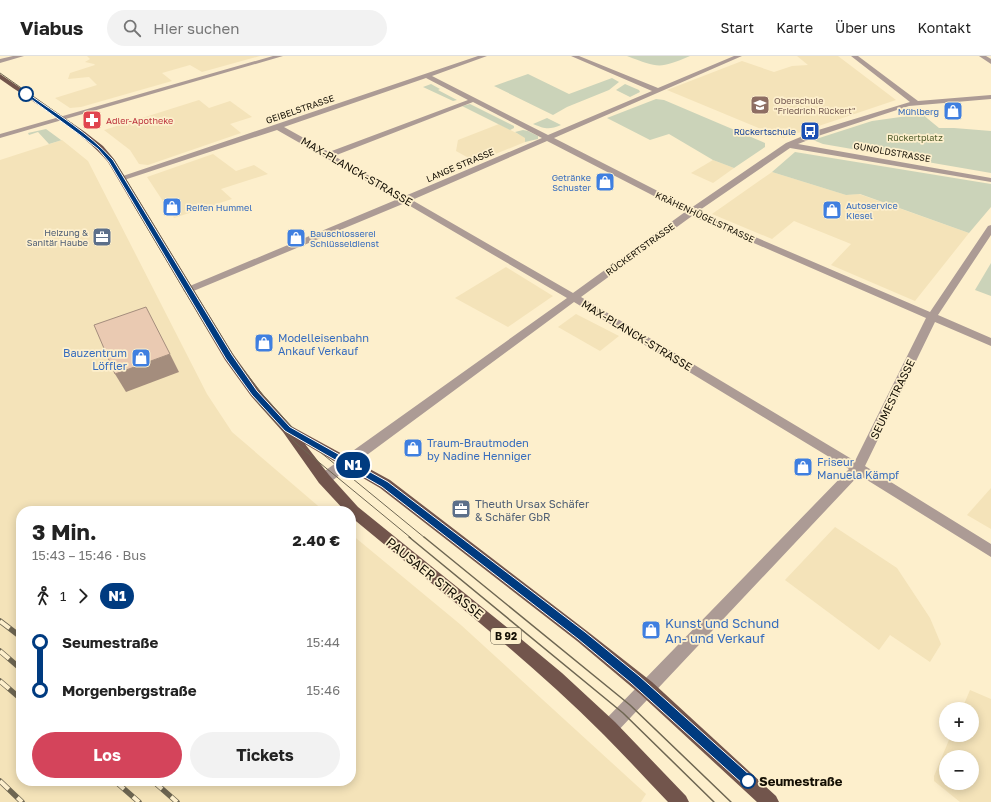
<!DOCTYPE html>
<html lang="de">
<meta charset="utf-8">
<style>
body{margin:0;font-family:"Golos Text",sans-serif;background:#f2f2f2;color:#222;height:100vh;display:flex;flex-direction:column;font-size:15px;white-space:nowrap}
*{box-sizing:border-box;margin:0}
p{font-size:13px;color:#767676}
.icon{flex:none;width:22px;height:22px;fill:none;stroke:currentColor;stroke-width:2;stroke-linecap:round;stroke-linejoin:round}
.map{position:relative;flex:1;overflow:hidden}
.sheet{position:absolute;left:16px;top:450px;width:340px;height:280px;display:flex;flex-direction:column;background:#fff;border-radius:16px;box-shadow:0 2px 10px #0003}
.sheet>*{flex:none}
.badge{padding:0 8px;border-radius:13px;font-size:14px;line-height:26px}
.controls{position:absolute;left:939px;top:646px;display:grid;gap:8px}
.controls a{display:grid;place-items:center;width:40px;height:40px;border-radius:50%;background:#fff;box-shadow:0 2px 10px #0003;font-size:20px}
.map>.badge{position:absolute;translate:-50% -50%;box-shadow:0 0 0 2px #fff}
.legs{display:flex;align-items:center;gap:6px;height:44px;padding:0 16px;font-size:13px}
.legs p{margin-inline-start:auto}
.summary{display:flex;align-items:center;justify-content:space-between;height:68px;padding:0 16px}
h1{font-size:22px;font-weight:700;line-height:30px}
.button{display:flex;gap:8px;margin-top:auto;padding:8px 16px}
.button a{flex:1;height:46px;border-radius:24px;background:#d4445b;color:#fff;font-size:16px;font-weight:700;line-height:46px;text-align:center}
.button a+a{background:#f2f2f2;color:#222}
ul{padding:0 16px;list-style:none}
li{display:flex;align-items:center;gap:14px;height:48px;font-size:15px}
li i{display:grid;place-items:center;width:6px;height:100%;margin:0 5px;background:currentColor}
li i::after{content:'';width:10px;height:10px;margin:-5px;border:3px solid;border-radius:50%;background:#fff}
li p{margin-inline-start:auto}
li:first-child i{background:linear-gradient(#0000 50%,currentColor 0)}
li:last-child i{background:linear-gradient(currentColor 50%,#0000 0)}
header{display:flex;align-items:center;gap:24px;box-sizing:border-box;height:56px;padding:0 20px;background:#fff;border-bottom:1px solid #e0e0e0}
header strong{font-size:19px}
nav{display:flex;gap:22px;margin-inline-start:auto;font-size:14px}
.search{width:280px;height:36px;background:#f2f2f2;display:flex;align-items:center;gap:10px;box-sizing:border-box;padding:0 14px;border-radius:22px;color:#767676;font-size:15px}
.map>svg:first-child{display:block}
.built{fill:#f4e3b9;fill-rule:evenodd}
.green{fill:#cbd3b9}
.lines{fill:none;stroke-linecap:round;stroke-linejoin:round}
.minor{fill:#ac9b95;fill-rule:evenodd}
.major{fill:#72554c;fill-rule:evenodd}
.tram-far1{stroke:#6e6652;stroke-width:1}
.tram{stroke:#6e6652;stroke-width:1.5}
.rail-casing{stroke:#6e6652;stroke-width:5.5}
.rail{stroke:#fdefcc;stroke-width:4;stroke-dasharray:12;stroke-linecap:butt}
.shaded-wall{fill:#a48d7d}
.building{fill:#eacab2;stroke:#a48d7d}
.line-1{fill:#003b80;stroke:#fff}
.stop-1-dot{fill:#fff;stroke:#003b80;stroke-width:2}
.labels{text-anchor:middle;dominant-baseline:central;stroke-width:3.5;stroke-linejoin:round;paint-order:stroke}
.far-education-label{font-size:9px;fill:#785e54;stroke:#fdefcc;text-anchor:start}
.far-street-label{font-size:9px;fill:#140f04;stroke:#fdefcc}
.far-shop-label{font-size:9px;fill:#366cbe;stroke:#fdefcc;text-anchor:start}
.far-health-label{font-size:9px;fill:#be3a42;stroke:#fdefcc;text-anchor:start}
.far-transit-label{font-size:9px;fill:#164399;stroke:#fdefcc;text-anchor:end}
.far-park-label{font-size:9px;fill:#4e5b2a;stroke:#fdefcc}
.far-service-label{font-size:9px;fill:#4e5e75;stroke:#fdefcc;text-anchor:end}
.shield{fill:#fdefcc;stroke:#5a5240;stroke-width:1}
.shield-label{font-size:10px;font-weight:bold;fill:#140f04}
.street-label{font-size:11px;fill:#140f04;stroke:#fdefcc}
.shop-label{font-size:11px;fill:#366cbe;stroke:#fdefcc;text-anchor:start}
.service-label{font-size:11px;fill:#4e5e75;stroke:#fdefcc;text-anchor:start}
.near-street-label{font-size:13px;fill:#140f04;stroke:#fdefcc}
.near-shop-label{font-size:13px;fill:#366cbe;stroke:#fdefcc;text-anchor:start}
.near-stop-label{font-size:13px;font-weight:bold;fill:#140f04;stroke:#fdefcc;text-anchor:start}
</style>
<header>
<strong>Viabus</strong>
<div class="search"><svg class="icon" aria-label="search" viewBox="0 0 24 24"><circle cx="10" cy="10" r="6"/><path d="M15 15l6 6"/></svg>Hier suchen</div>
<nav><a>Start</a><a>Karte</a><a>Über uns</a><a>Kontakt</a></nav>
</header>
<div class="map">
<svg width="991" height="746" viewBox="0 0 991 746">
<rect width="100%" height="100%" fill="#fdefcc"/>
<g class="built">
<polygon points="87,0 260,0 202,16 190,9 162,17 172,25 81,51 70,52 55,42 97,29 89,21 68,23 70,17 95,9 94,8 85,6 90,3"/>
<polygon points="797,0 838,0 896,44 783,82 667,34 742,5 774,16 792,10 808,9"/>
<polygon points="199,44 209,52 230,45 252,61 230,68 241,77 148,109 139,108 130,94 104,74"/>
<polygon points="499,68 526,82 525,86 476,106 456,95 458,84"/>
<polygon points="62,84 88,105 207,338 232,376 324,455 21,455 21,725 351,725 351,478 461,569 646,738 641,746 0,746 0,104"/>
<polygon points="213,98 236,115 254,109 268,118 221,133 232,143 174,162 147,121"/>
<polygon points="713,104 734,112 713,127 691,117"/>
<polygon points="772,116 846,139 859,138 969,177 915,245 831,209 851,188 794,165 772,183 712,158"/>
<polygon points="506,211 553,240 508,271 455,242"/>
<polygon points="576,258 619,280 600,295 558,271"/>
<polygon points="991,432 991,473 967,459"/>
<polygon points="835,471 897,512 930,562 941,588 930,606 890,579 879,594 785,524"/>
<path d="M970,634L991,643V746H960L934,725V720L951,679H972V653H962ZM946,701H972V727H946Z"/>
</g>
<g class="green">
<path d="M627,0H690C659,13 659,12 627,0Z"/>
<polygon points="528,18 569,38 612,22 619,26 609,34 567,51 553,59 494,30"/>
<polygon points="431,28 440,33 438,34 457,44 453,45 423,31"/>
<polygon points="625,28 639,34 640,36 630,41 616,34"/>
<polygon points="656,43 664,44 765,87 765,91 734,112 713,104 669,78 650,84 607,62"/>
<polygon points="470,48 514,70 514,72 510,74 462,50"/>
<polygon points="922,58 939,72 954,72 991,75 991,117 823,88 813,84 872,65"/>
<path d="M547,62L561,69C549,74 545,73 533,68Z"/>
<polygon points="46,73 61,84 62,84 49,88 38,76 29,79 28,77"/>
<polygon points="523,74 528,75 538,80 538,83 525,86 525,82 515,76"/>
<polygon points="795,96 991,128 991,151 969,177 860,138 846,139 772,116"/>
<polygon points="991,207 991,240 975,234"/>
</g>
<g class="lines">
<g class="minor">
<polygon points="13,0 24,0 0,7 0,3"/>
<polygon points="273,0 283,0 0,82 0,78"/>
<path d="M478,0H487L432,20L548,79L652,35L571,0H579L658,32L734,0H742L554,82L691,152L786,87L815,75L910,46L851,0H858L918,45L991,39V43L909,50L821,79L798,88L991,122V126L790,92L697,156L930,256L988,170L991,169V179L938,259L991,282V290L935,266L865,410L991,488V501L859,419L615,678L609,680L603,678L601,672L603,666L849,413L574,246L329,427L324,428L319,427L318,423L319,419L567,242L405,147L191,236H185L183,234L185,232L398,143L277,74L124,124L117,122ZM426,22L468,44L329,96L284,71ZM473,46L542,82L405,140L334,100ZM547,85L685,156L573,237L412,144ZM692,160L926,262L855,405L581,241Z"/>
<polygon points="979,0 986,0 991,3 991,8"/>
</g>
<path class="major" d="M0,18L85,76L103,90L114,103L233,298L259,334L291,370L390,424L587,575L652,626L776,740L779,746H757L640,638L577,585L380,432L305,388L329,419L358,451L509,573L562,617L615,666L686,740L689,746H668C646,723 625,700 603,678C525,600 436,532 351,461V455H345L319,427L283,376L251,340L225,304L108,106C81,74 34,47 0,23Z"/>
<g class="tram-far1">
<polyline points="0,17 74,69 114,104 236,304 263,339 292,371 314,391 425,482"/>
<polyline points="132,146 205,269 236,317 259,348 298,389 411,482"/>
</g>
<g class="tram">
<polyline points="409,481 623,657 714,746"/>
<polyline points="424,481 630,649 731,746"/>
</g>
<defs>
<g id="rail">
<polyline points="0,565 21,581"/>
<polyline points="0,595 21,613"/>
<polyline points="0,625 21,643"/>
<polyline points="0,725 22,746"/>
<polyline points="115,725 139,746"/>
<polyline points="153,725 177,746"/>
</g>
</defs>
<use href="#rail" class="rail-casing"/>
<use href="#rail" class="rail"/>
</g>
<polygon class="shaded-wall" points="170,298 179,316 126,336 115,318"/>
<polygon class="building" points="146,251 170,298 115,318 94,269"/>
<path class="line-1" d="M24,37H27C57,58 89,77 113,104L232,299L257,335L290,371L388,426L585,576L639,620L752,721L753,725L752,729L748,731L744,729L631,627L578,583L382,431L285,375L252,339L226,303L109,106L98,93L80,79L24,38Z"/>
<defs>
<symbol id="school-square" viewBox="-11 -11 22 22"><rect x="-9" y="-9" width="18" height="18" rx="4" fill="#8d6e63" stroke="#fdefcc"/><path d="M0-5L7-2L0 1L-7-2ZM-4 1L0 2.5L4 1V4Q0 6-4 4Z" fill="#fff"/></symbol>
<symbol id="shop-square" viewBox="-11 -11 22 22"><rect x="-9" y="-9" width="18" height="18" rx="4" fill="#3f7fe0" stroke="#fdefcc"/><path d="M-5-2.5h2.3a2.7 3.5 0 0 1 5.4 0H5L5.5 6h-11ZM-1.5-2.5h3a1.5 2.3 0 0 0-3 0Z" fill="#fff"/></symbol>
<symbol id="pharmacy-square" viewBox="-11 -11 22 22"><rect x="-9" y="-9" width="18" height="18" rx="4" fill="#e0444e" stroke="#fdefcc"/><path d="M-2-6h4v4h4v4h-4v4h-4v-4h-4v-4h4Z" fill="#fff"/></symbol>
<symbol id="bus-square" viewBox="-11 -11 22 22"><rect x="-9" y="-9" width="18" height="18" rx="4" fill="#1a4fb4" stroke="#fdefcc"/><path d="M-5-6H5V4H4V6H2V4H-2V6H-4V4H-5ZM-3.5-4V0h7V-4ZM-3.5 1.2v1.5H-2V1.2ZM2 1.2v1.5H3.5V1.2Z" fill="#fff"/></symbol>
<symbol id="office-square" viewBox="-11 -11 22 22"><rect x="-9" y="-9" width="18" height="18" rx="4" fill="#5c6f8a" stroke="#fdefcc"/><path d="M-6-3h4V-5.5h4V-3h4V5H-6ZM-1-4.5V-3h2v-1.5ZM-6 0V1H6V0Z" fill="#fff"/></symbol>
</defs>
<g fill-rule="evenodd">
<use href="#school-square" x="749" y="38" width="22" height="22"/>
<use href="#shop-square" x="942" y="44" width="22" height="22"/>
<use href="#pharmacy-square" x="81" y="53" width="22" height="22"/>
<use href="#bus-square" x="799" y="64" width="22" height="22"/>
<use href="#shop-square" x="594" y="115" width="22" height="22"/>
<use href="#shop-square" x="161" y="140" width="22" height="22"/>
<use href="#shop-square" x="821" y="143" width="22" height="22"/>
<use href="#office-square" x="91" y="170" width="22" height="22"/>
<use href="#shop-square" x="285" y="171" width="22" height="22"/>
<use href="#shop-square" x="253" y="276" width="22" height="22"/>
<use href="#shop-square" x="130" y="291" width="22" height="22"/>
<use href="#shop-square" x="402" y="381" width="22" height="22"/>
<use href="#shop-square" x="792" y="400" width="22" height="22"/>
<use href="#office-square" x="450" y="442" width="22" height="22"/>
<use href="#shop-square" x="640" y="563" width="22" height="22"/>
</g>
<g class="stop-1-dot">
<circle cx="26" cy="38" r="7"/>
<circle cx="748" cy="725" r="7"/>
</g>
<g class="labels">
<g class="far-education-label">
<text x="774" y="44">Oberschule<tspan x="774" dy="10">"Friedrich Rückert"</tspan></text>
</g>
<g class="far-street-label">
<text transform="translate(300 53) rotate(-19)">GEIBELSTRASSE</text>
<text transform="translate(892 96) rotate(10)">GUNOLDSTRASSE</text>
<text transform="translate(460 109) rotate(-23)">LANGE STRASSE</text>
<text transform="translate(705 161) rotate(25)">KRÄHENHÜGELSTRASSE</text>
<text transform="translate(640 193) rotate(-36)">RÜCKERTSTRASSE</text>
</g>
<g class="far-shop-label">
<text x="939" y="55" text-anchor="end">Mühlberg</text>
<text x="591" y="121" text-anchor="end">Getränke<tspan x="591" dy="10">Schuster</tspan></text>
<text x="846" y="149">Autoservice<tspan x="846" dy="10">Kiesel</tspan></text>
<text x="186" y="151">Reifen Hummel</text>
<text x="310" y="177">Bauschlosserei<tspan x="310" dy="10">Schlüsseldienst</tspan></text>
</g>
<g class="far-health-label">
<text x="106" y="64">Adler-Apotheke</text>
</g>
<g class="far-transit-label">
<text x="796" y="75">Rückertschule</text>
</g>
<g class="far-park-label">
<text x="915" y="81">Rückertplatz</text>
</g>
<g class="far-service-label">
<text x="88" y="176">Heizung &amp;<tspan x="88" dy="10">Sanitär Haube</tspan></text>
</g>
<rect class="shield" x="491" y="572" width="30" height="16" rx="3"/>
<g class="shield-label">
<text x="506" y="580">B 92</text>
</g>
<g class="street-label">
<text transform="translate(357 115) rotate(30)">MAX-PLANCK-STRASSE</text>
<text transform="translate(637 279) rotate(31)">MAX-PLANCK-STRASSE</text>
<text transform="translate(892 343) rotate(-64)">SEUMESTRASSE</text>
</g>
<g class="shop-label">
<text x="278" y="281">Modelleisenbahn<tspan x="278" dy="13">Ankauf Verkauf</tspan></text>
<text x="127" y="296" text-anchor="end">Bauzentrum<tspan x="127" dy="13">Löffler</tspan></text>
<text x="427" y="386">Traum-Brautmoden<tspan x="427" dy="13">by Nadine Henniger</tspan></text>
<text x="817" y="405">Friseur<tspan x="817" dy="13">Manuela Kämpf</tspan></text>
</g>
<g class="service-label">
<text x="475" y="447">Theuth Ursax Schäfer<tspan x="475" dy="13">&amp; Schäfer GbR</tspan></text>
</g>
<g class="near-street-label">
<text transform="translate(435 522) rotate(39)">PAUSAER STRASSE</text>
</g>
<g class="near-shop-label">
<text x="665" y="567">Kunst und Schund<tspan x="665" dy="15">An- und Verkauf</tspan></text>
</g>
<g class="near-stop-label">
<text x="759" y="725">Seumestraße</text>
</g>
</g>
</svg>
<div class="controls">
<a>+</a>
<a>−</a>
</div>
<b class="badge" style="left:353px;top:409px;background:#003b80;color:#fff">N1</b>
<section class="sheet">
<div class="summary"><div><h1>3 Min.</h1><p>15:43 – 15:46 · Bus</p></div><b>2.40 €</b></div>
<div class="legs"><svg class="icon" aria-label="walk" viewBox="0 0 24 24"><circle cx="13" cy="4" r="2"/><path d="M13 8l-2 6 4 7M11 14l-3 7M7 12l3-4h3l4 4"/></svg>1<svg class="icon" aria-label="forward" viewBox="0 0 24 24"><path d="M9 5l7 7-7 7"/></svg><b class="badge" style="background:#003b80;color:#fff">N1</b></div>
<ul>
<li><i style="color:#003b80"></i><b>Seumestraße</b><p>15:44</p></li>
<li><i style="color:#003b80"></i><b>Morgenbergstraße</b><p>15:46</p></li>
</ul>
<div class="button"><a>Los</a><a>Tickets</a></div>
</section>
</div>
